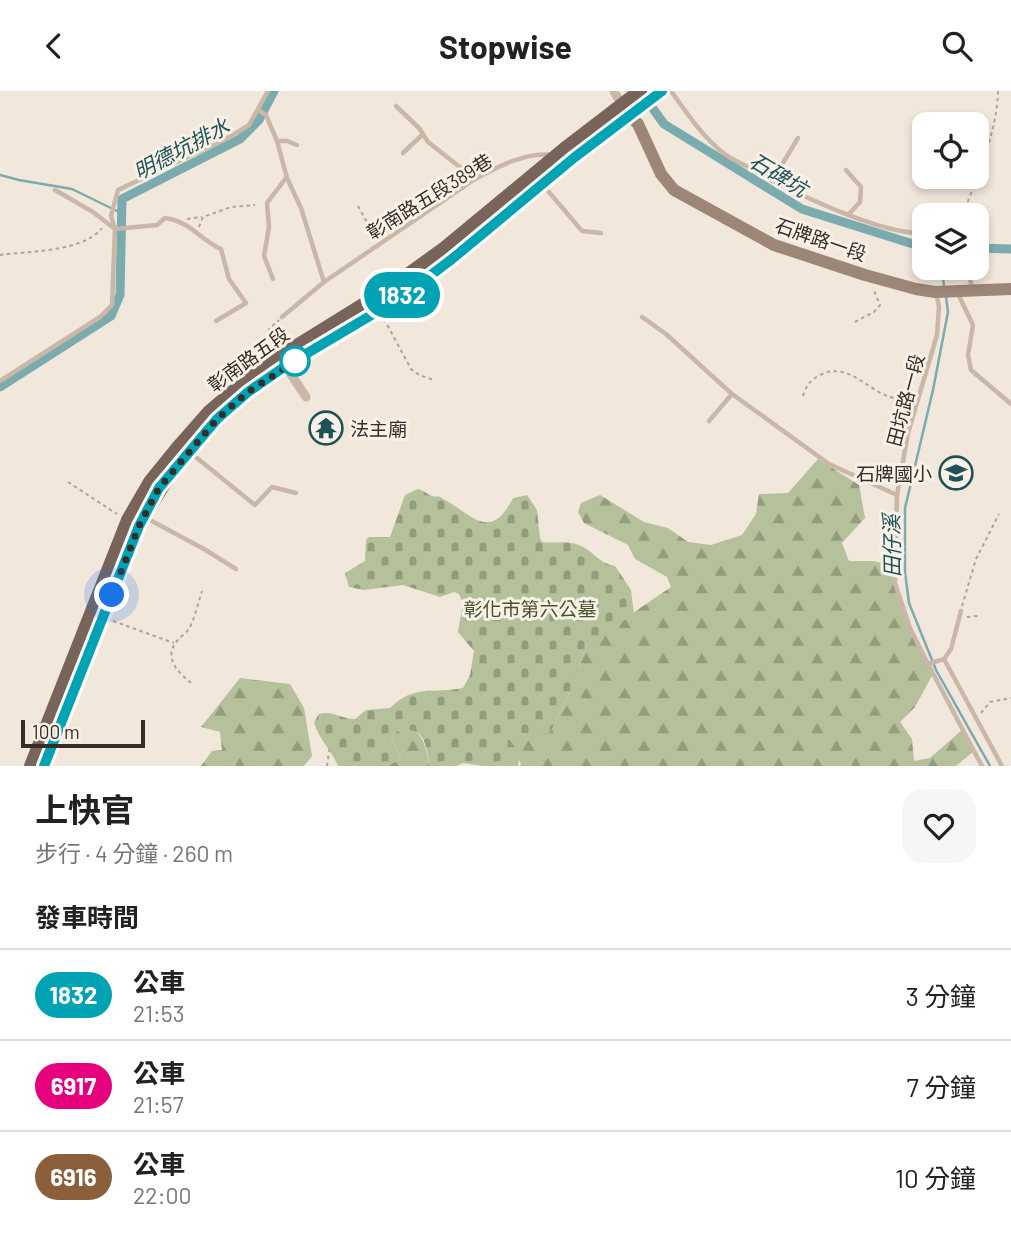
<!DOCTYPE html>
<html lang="zh-TW">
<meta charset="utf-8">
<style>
body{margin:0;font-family:Barlow,"Noto Sans TC",sans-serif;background:#f6f6f6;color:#222;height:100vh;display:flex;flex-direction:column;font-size:26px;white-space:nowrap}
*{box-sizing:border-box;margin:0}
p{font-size:23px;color:#767676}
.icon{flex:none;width:38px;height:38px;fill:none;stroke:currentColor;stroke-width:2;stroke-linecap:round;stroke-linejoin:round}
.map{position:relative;height:675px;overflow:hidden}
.drawer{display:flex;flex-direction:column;background:#fff;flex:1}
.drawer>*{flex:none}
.badge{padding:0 14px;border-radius:23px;font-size:24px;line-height:46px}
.controls{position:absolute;left:912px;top:21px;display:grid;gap:14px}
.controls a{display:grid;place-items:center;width:77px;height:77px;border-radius:14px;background:#fff;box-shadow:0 4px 10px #0003;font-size:35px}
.scale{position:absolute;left:21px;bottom:18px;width:124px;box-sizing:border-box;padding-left:7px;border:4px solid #362c28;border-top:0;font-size:19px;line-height:24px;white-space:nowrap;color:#362c28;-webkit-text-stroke:5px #f9f1e7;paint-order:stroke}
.you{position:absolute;width:35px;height:35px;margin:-18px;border:5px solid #fff;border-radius:50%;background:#1a73e8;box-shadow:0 0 0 10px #1a73e833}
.map>.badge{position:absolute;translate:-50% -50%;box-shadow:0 0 0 4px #fff}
h2{padding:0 35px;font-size:26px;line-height:63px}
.round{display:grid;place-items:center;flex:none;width:74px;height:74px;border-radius:21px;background:#f6f6f6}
.head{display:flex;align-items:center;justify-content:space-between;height:119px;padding:0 35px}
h1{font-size:33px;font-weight:700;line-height:52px}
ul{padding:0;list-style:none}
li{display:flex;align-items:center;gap:21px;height:91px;padding:0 35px;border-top:2px solid #e0e0e0}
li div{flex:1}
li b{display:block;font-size:26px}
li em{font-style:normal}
li .badge{min-width:77px;font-weight:700;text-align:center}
header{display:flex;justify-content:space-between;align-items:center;height:91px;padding:0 35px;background:#fff;font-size:32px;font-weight:700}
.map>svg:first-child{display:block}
.forest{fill:url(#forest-firs)}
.cemetery{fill:url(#cemetery-stones)}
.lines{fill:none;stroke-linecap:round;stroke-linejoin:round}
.stream{stroke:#7aacaf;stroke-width:2.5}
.canal{stroke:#7aacaf;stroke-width:9}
.path{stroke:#b6a191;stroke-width:2;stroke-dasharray:3.5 3.5;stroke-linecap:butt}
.lane{stroke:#cab7a7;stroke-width:4.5}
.street{stroke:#cab7a7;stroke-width:9}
.secondary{stroke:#9d8678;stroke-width:12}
.primary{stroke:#786459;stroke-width:14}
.line-casing{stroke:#fff;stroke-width:16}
.line{stroke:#00a3b4;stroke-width:10}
.walk{stroke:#362c28;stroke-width:7;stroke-dasharray:0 12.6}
.stop-dot{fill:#fff;stroke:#00a3b4;stroke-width:3.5}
.labels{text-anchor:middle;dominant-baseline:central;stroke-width:6;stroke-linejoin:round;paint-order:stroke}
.street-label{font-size:19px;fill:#362c28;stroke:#f9f1e7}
.poi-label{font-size:19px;fill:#362c28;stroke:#f9f1e7;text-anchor:start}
.park-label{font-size:19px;fill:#45542b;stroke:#f9f1e7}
.water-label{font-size:21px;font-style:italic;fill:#1d5358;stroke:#f9f1e7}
</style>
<header><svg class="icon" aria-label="back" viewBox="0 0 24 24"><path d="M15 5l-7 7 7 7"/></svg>Stopwise<svg class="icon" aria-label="search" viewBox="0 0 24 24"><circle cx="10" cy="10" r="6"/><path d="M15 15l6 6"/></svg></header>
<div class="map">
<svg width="1011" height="675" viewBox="0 0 1011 675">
<defs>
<pattern id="forest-firs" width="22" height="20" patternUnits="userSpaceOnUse" patternTransform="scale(1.75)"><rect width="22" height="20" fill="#b4c19b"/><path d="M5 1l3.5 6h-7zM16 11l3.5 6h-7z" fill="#939d7e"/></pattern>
<pattern id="cemetery-stones" width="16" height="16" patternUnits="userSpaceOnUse" patternTransform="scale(1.75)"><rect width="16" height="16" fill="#b4c19b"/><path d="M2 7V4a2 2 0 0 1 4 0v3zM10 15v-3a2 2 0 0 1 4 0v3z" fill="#939d7e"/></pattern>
</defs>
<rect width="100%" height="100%" fill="#f2e7db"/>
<g class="forest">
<polygon points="818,368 859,394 865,427 842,452 849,470 872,470 889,473 904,525 934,581 915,616 900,631 912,648 914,670 930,667 963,638 974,660 956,675 519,675 521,673 509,648 516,642 550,642 575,591 586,554 671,496 667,486 635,468 628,454 584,432 578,421 581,412 600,404 644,431 668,437 688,451 711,454 742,444 756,423 759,403 788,402"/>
<polygon points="240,587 290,593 304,617 312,665 304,675 201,675 212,660 222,659 220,641 201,636"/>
<path d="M411,637C425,645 426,660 430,675H388L401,667L391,647L397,640Z"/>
</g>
<path class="cemetery" d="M418,398C423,399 427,403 432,405C441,407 435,403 443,408C471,422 490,453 513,407L527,404L537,419L540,447L542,451C554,453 565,449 576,453C595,459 595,471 615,475L631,499L634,523L586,554L575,591L550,642H516L509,648L520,663L518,675H483L463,672L456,675H430C425,652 425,634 397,640L391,647L401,667L388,675H338C332,659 318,648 314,631L319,623C332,619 341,628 355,628L366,619L390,617C414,593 433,603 463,597L470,584L474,560L458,541L463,512L459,503L454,501L440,506L403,494L364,499L349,496L345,482L365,470L366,449L369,446H390L405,404Z"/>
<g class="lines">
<g class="stream">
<polyline points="0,84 19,89 72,98 121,122"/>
<polyline points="942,177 944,196"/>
<polyline points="946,206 948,221 933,299 905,417 905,481 909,512 936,579 990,675"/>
</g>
<g class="canal">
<polyline points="646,8 664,33 802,118 916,154 924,154"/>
<polyline points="976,157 1011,158"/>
<polyline points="0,296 111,225 120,204 122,108 240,48 259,29 274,0"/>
</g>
<g class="path">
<polyline points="358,115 376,148"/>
<path d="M963,124C977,84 997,43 998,0"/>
<polyline points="187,128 202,126"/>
<polyline points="199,136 203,126 231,116 255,114"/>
<path d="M0,164C29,160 83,161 102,137"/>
<polyline points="384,228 411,278 419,284 434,289"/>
<polyline points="855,231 874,221 880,214 873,197"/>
<polyline points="278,252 269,238 279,229"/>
<path d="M803,305C806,295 810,289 820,284C847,270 866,298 890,306C897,308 905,306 912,305"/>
<polyline points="68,391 117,423"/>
<polyline points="962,515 976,468 999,423"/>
<polyline points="967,526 978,525"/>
<polyline points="113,530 174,552"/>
<path d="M191,592C178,581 163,567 177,550C180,546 186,542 189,538C195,527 198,512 202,500"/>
<polyline points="981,622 990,611 1011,607"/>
<polyline points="327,675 330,655"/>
</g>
<g class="lane">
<path d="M671,0C686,21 702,45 722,61C730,68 741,72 750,77C790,100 880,144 924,142"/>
<polyline points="396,15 419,37 428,51 475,88"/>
<path d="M258,19L266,24L277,50L287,87L301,117L324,191L475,88C497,76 527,60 553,64"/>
<polyline points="277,50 287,50 297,54"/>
<polyline points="403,62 423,43"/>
<polyline points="846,79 861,96 860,111 849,123"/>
<polyline points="772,90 798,47"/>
<polyline points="543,94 582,140 601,142"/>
<path d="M55,99L93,121L115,138L157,134L165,127C191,131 199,148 221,158L229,188L246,212L216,230"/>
<polyline points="968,177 972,198"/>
<polyline points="273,188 264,165 269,136 267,112 286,87"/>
<polyline points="936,202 939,215 937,244 908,342 897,404 895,492 910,537 928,573 944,568 1002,675"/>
<polyline points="958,203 973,234 968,264 971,279 1011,313"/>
<polyline points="282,226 324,191"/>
<polyline points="642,226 666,243 732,303 829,373 897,404"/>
<polyline points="0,290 100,226 112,214 115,138 111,125 118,99 228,47 249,34 268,0"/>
<polyline points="709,330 732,303"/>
<polyline points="192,363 255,414 272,396 296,402"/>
<polyline points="148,428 204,458 236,478"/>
<polyline points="944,568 951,558 961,520"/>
<polyline points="928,573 982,675"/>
</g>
<g class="street">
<polyline points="614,0 623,16"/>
<polyline points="284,273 306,306"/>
</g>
<polyline class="secondary" points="630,25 638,33 661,83 674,99 774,154 865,184 916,198 935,201 1011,198"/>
<g class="primary">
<polyline points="31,675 128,429 150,391 180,354 209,321 242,293 284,263 384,201 445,157 567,56 640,0"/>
<path d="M44,675L139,435C166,385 203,335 249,300C303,259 365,231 420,192C473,153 522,109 573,67C602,44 633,23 662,0"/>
</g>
</g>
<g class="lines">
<defs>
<polyline id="line" points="44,675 139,435 159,397 217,328 248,301 284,276 390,213 419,193 452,168 575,66 662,0"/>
</defs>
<use href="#line" class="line-casing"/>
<use href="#line" class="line"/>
<polyline class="walk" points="112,504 139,435 159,397 217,328 248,301 303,265 295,270"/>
</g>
<defs>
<symbol id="temple-ring" viewBox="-11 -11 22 22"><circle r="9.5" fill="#f9f1e7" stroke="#1d5358" stroke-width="1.5"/><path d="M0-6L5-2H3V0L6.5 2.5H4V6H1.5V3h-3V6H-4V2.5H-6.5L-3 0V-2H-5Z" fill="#1d5358"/></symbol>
<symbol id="school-ring" viewBox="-11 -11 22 22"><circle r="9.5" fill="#f9f1e7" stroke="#1d5358" stroke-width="1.5"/><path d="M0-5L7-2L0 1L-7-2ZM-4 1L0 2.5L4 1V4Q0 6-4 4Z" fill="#1d5358"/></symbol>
</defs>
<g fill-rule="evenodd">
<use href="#temple-ring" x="307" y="318" width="38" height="38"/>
<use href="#school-ring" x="937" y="363" width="38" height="38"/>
</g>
<circle class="stop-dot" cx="295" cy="270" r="14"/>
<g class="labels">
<g class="street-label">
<text transform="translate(429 105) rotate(-32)">彰南路五段389巷</text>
<text transform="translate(821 148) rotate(19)">石牌路一段</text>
<text transform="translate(248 268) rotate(-36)">彰南路五段</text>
<text transform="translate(905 309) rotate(-75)">田坑路一段</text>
</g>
<g class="poi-label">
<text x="350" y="337">法主廟</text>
<text x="932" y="382" text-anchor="end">石牌國小</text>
</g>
<g class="park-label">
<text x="530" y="517">彰化市第六公墓</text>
</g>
<g class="water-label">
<text transform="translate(181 57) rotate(-28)">明德坑排水</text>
<text transform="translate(779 83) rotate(31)">石碑坑</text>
<text transform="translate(891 455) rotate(-91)">田仔溪</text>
</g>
</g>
</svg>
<div class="controls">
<a><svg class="icon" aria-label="locate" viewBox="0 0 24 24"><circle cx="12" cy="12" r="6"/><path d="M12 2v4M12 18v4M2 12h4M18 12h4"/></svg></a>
<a><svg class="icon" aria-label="layers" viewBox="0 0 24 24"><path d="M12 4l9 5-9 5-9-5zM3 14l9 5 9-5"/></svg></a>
</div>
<div class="scale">100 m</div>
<div class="you" style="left:112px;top:504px"></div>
<b class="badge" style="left:402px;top:204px;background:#00a3b4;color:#fff">1832</b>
</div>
<section class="drawer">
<div class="head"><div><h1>上快官</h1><p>步行 · 4 分鐘 · 260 m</p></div><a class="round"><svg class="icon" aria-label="heart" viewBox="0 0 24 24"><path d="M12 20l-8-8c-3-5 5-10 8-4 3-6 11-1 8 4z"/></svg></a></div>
<h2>發車時間</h2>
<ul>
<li><span class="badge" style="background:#00a3b4;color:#fff">1832</span><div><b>公車</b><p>21:53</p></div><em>3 分鐘</em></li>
<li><span class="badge" style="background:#e6007e;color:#fff">6917</span><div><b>公車</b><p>21:57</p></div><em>7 分鐘</em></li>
<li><span class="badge" style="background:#8b5e3c;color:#fff">6916</span><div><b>公車</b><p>22:00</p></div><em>10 分鐘</em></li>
</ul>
</section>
